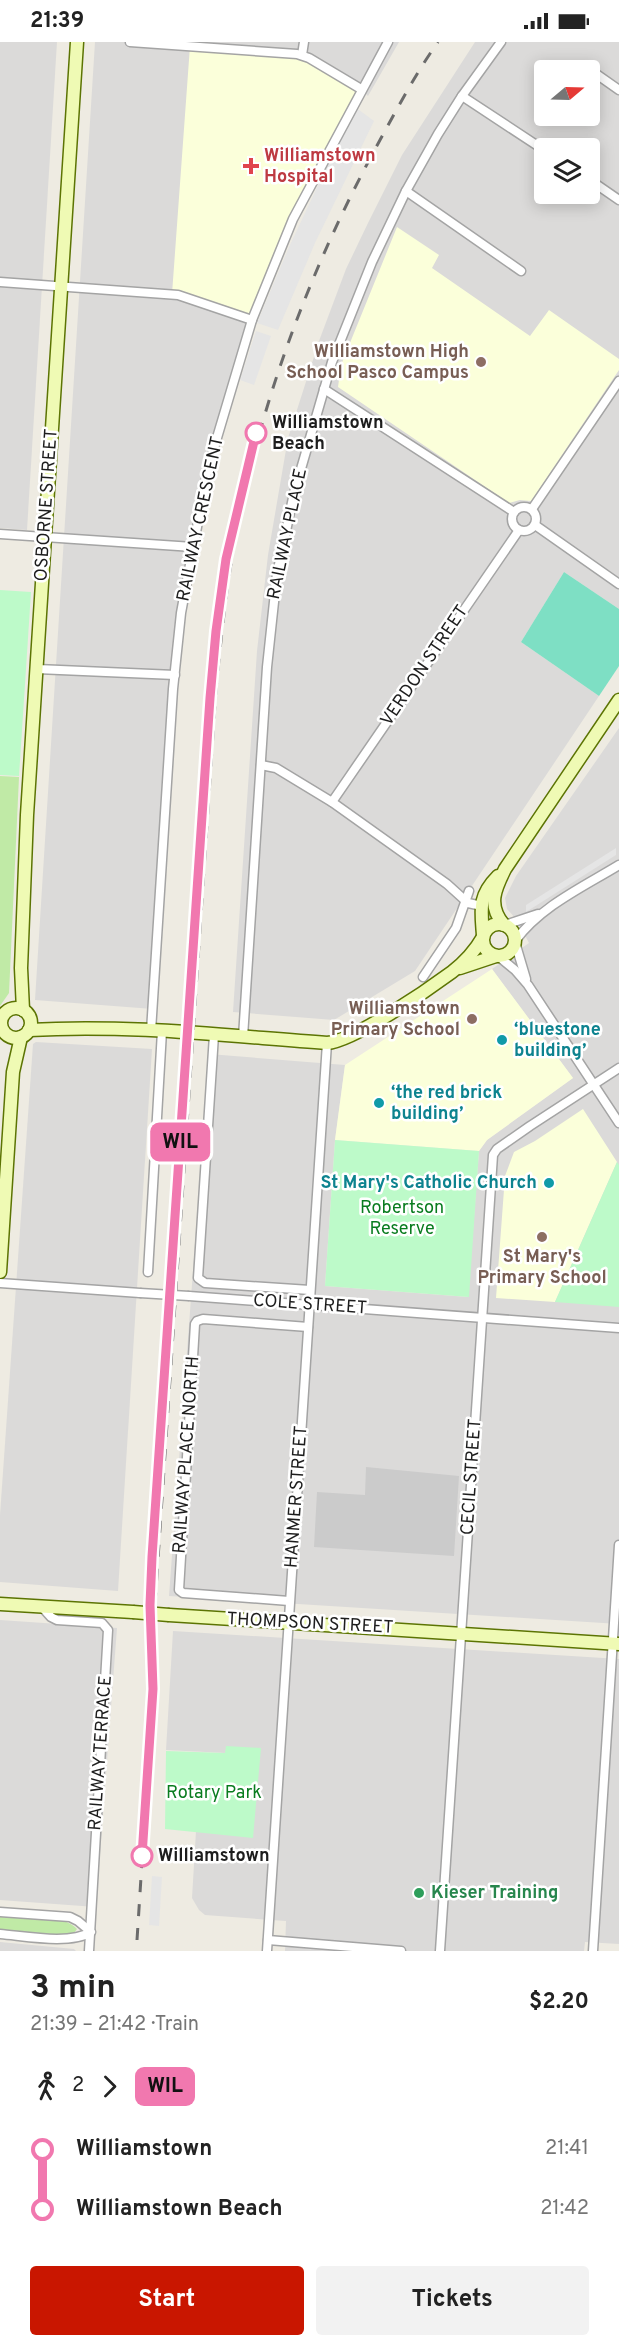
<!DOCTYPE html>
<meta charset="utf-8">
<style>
body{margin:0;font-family:Overpass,sans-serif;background:#f2f2f2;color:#222;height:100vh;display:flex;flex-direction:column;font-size:22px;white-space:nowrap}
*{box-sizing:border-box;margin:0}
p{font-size:20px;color:#767676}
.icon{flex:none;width:33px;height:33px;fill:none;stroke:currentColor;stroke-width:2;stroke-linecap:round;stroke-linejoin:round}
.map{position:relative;height:1909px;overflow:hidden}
.panel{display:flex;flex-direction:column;background:#fff;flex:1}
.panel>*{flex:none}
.badge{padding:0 12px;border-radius:9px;font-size:21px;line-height:39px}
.needle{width:39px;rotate:71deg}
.tools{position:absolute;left:534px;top:18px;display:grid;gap:12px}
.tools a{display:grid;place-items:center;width:66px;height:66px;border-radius:6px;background:#fff;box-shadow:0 3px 15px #0003;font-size:30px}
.map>.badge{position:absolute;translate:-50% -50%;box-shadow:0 0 0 3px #fff}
.legs{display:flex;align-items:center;gap:9px;height:66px;padding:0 30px;font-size:20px}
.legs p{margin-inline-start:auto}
.overview{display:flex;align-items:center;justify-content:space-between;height:102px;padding:0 30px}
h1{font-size:33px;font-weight:700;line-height:45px}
.button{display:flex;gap:12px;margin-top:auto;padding:12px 30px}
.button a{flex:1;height:69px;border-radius:6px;background:#c91600;color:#fff;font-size:24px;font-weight:700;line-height:69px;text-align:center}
.button a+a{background:#f2f2f2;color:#222}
ul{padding:0 30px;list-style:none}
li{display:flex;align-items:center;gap:21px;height:60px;font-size:22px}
li i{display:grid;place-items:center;width:9px;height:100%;margin:0 8px;background:currentColor}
li i::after{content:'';width:15px;height:15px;margin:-8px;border:4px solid;border-radius:50%;background:#fff}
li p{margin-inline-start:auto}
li:first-child i{background:linear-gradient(#0000 50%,currentColor 0)}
li:last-child i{background:linear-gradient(currentColor 50%,#0000 0)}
.status{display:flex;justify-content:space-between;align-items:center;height:42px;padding:0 30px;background:#fff;direction:ltr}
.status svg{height:16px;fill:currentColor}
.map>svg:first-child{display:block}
.residential{fill:#dbdad9;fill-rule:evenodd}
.education{fill:#fbffda}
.religious{fill:#cbcbcb}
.grass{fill:#c0eaa6}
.park{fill:#bdfac9}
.pitch{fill:#7edfc4}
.parking{fill:#e5e5e5}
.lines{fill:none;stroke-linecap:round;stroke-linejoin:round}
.street-casing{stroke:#a4a4a4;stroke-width:11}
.secondary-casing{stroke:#5c7403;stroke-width:15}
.street{stroke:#fff;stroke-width:8}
.secondary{stroke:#effab4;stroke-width:12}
.rail{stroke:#6b6b6b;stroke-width:3;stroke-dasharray:12 12;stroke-linecap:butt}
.street-bridge-casing{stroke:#a4a4a4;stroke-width:11;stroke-linecap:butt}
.secondary-bridge-casing{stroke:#5c7403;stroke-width:15;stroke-linecap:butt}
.street-bridge{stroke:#fff;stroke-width:8}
.secondary-bridge{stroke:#effab4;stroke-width:12}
.line-1-casing{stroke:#fff;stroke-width:14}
.line-1{stroke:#f178af;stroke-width:9}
.health-dot{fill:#e0444e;stroke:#fff;stroke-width:2}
.education-dot{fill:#8d6e63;stroke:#fff;stroke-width:2}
.stop-1-dot{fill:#fff;stroke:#f178af;stroke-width:3}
.culture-dot{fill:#0f9aa8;stroke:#fff;stroke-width:2}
.leisure-dot{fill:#2e9e5b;stroke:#fff;stroke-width:2}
.labels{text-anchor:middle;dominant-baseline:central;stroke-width:5;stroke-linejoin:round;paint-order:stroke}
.health-label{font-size:18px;font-weight:bold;fill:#be3a42;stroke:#fff;text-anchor:start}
.education-label{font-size:18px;font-weight:bold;fill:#785e54;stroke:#fff;text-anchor:end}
.stop-label{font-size:18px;font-weight:bold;fill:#1d1d1d;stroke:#fff;text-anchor:start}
.street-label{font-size:18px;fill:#1d1d1d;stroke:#fff}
.culture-label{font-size:18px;font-weight:bold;fill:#0d838f;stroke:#fff;text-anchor:start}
.park-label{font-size:18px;fill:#097c1f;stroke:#fff}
.leisure-label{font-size:18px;font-weight:bold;fill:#27864d;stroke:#fff;text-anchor:start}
</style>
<div class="status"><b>21:39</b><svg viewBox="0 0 49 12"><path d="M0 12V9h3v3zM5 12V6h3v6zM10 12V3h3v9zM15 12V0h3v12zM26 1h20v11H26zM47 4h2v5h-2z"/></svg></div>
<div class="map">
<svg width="619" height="1909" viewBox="0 0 619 1909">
<rect width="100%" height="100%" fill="#eeebe2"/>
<g class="residential">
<polygon points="0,0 57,0 27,488 0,486"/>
<polygon points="95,0 399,0 368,54 361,47 309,16 252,278 208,426 175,633 153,967 35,958"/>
<path d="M475,0H619V567L564,530L521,600L599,654L415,929L334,978L233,970L257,609L268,513L288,396L319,299L346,227L368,181L402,113ZM544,28H590V74H544ZM544,106H590V152H544Z"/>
<polygon points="619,686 619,1582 169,1554 209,1012 345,1023 335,1098 325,1244 468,1255 479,1109 487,1098 573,1036 492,927 529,901 517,878 507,867 505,856 516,834"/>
<polygon points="36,1000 152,1007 118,1549 0,1540 0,1473 33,1002"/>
<polygon points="0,1578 117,1586 96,1865 0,1858"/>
<polygon points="173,1589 619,1617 619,1902 585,1900 584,1909 285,1909 286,1879 205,1873 199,1868 192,1856 196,1789 253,1795 226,1705 226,1711 166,1708"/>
<polygon points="0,1900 74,1907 76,1909 0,1909"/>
</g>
<g class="education">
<polygon points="190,4 292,11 361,47 293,177 252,278 172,252"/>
<polygon points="397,185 439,213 432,226 530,294 549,268 619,317 619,328 531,459 520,458 509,461 338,345 341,323"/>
<polygon points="492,927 573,1036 487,1098 479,1109 335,1098 345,1023"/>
<polygon points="583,1067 617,1120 555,1260 496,1256 505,1134 514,1110 535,1099"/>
</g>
<polygon class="religious" points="366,1425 459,1434 454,1514 314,1505 317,1450 365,1453"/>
<g class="grass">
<polygon points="0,734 19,735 9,951 0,964"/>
<path d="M0,1874C19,1875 65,1872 77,1887L74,1891L67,1893L0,1889Z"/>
</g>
<g class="park">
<polygon points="0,548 31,550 19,734 0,733"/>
<polygon points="335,1098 479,1109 469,1255 325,1244"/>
<polygon points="617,1120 619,1123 619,1265 555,1260"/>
<polygon points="226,1704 261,1706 253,1796 165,1787 166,1709 225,1711"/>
</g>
<polygon class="pitch" points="564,530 619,567 619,624 599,654 521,600"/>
<g class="parking">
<polygon points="355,65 374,79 315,201 278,288 257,281 289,205"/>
<polygon points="256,289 271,294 254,343 240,338"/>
<polygon points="616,806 616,813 526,870 526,863"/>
<polygon points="152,1834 162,1835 159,1884 149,1883"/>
</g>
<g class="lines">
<defs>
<g id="street">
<polyline points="130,0 297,12 309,16 361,47"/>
<polyline points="302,13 304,0"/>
<polyline points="592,29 619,48"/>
<polyline points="462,54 544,108"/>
<polyline points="590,138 619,158"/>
<polyline points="406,149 521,229"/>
<polyline points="0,240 178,253 252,278"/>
<polyline points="324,347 514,470"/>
<circle cx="524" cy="477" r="12"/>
<polyline points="532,467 619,339"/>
<polyline points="535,483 619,542"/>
<polyline points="0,492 193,505"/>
<polyline points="37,627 175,633"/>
<polyline points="261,723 276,726 332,760 447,842 468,861 482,864"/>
<polyline points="332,760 519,488"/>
<polyline points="505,883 538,872"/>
<path d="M515,899C541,864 583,845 619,823"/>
<polyline points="515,900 526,937"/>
<polyline points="498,914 515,928 528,943 619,1081"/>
<polyline points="423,935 456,886 469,849"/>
<polyline points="151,989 173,647 181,571 208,426 252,278 293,177 388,0"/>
<polyline points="214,993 198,1236 205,1241 310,1248"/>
<polyline points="243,995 267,625 277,532 294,451 332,320 372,220 406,149 438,92 462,54 501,0"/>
<polyline points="148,1230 162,989"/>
<polyline points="0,1241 140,1251"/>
<polyline points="189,1254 619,1286"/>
<polyline points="289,1559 183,1551 179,1548 195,1282 197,1279 203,1277 308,1285"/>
<polyline points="42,1565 51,1575 57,1578 102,1581 108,1588 89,1909"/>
<path d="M0,1870L70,1875L78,1879L91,1890C70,1903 25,1894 0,1892"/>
<polyline points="268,1898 401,1909"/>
<polyline points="267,1909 327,1001"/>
<polyline points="440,1909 493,1113 497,1107 530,1084 619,1026"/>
<polyline points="593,1909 619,1503"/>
</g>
<g id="secondary">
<circle cx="499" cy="898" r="16"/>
<path d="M504,883C487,863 495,847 505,827L619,658"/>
<path d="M483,893C481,867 478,854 498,834"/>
<polyline points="460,926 496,914"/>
<circle cx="16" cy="981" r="15"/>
<polyline points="23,968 21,926 27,773 77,0"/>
<path d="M29,988C128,982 228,994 327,1001C354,999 429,947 452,930C465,920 475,909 483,895"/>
<polyline points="0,1230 13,1030 21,995"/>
<polyline points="0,1562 133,1570"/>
<polyline points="169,1573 619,1602"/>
</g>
</defs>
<use href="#street" class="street-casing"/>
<use href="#secondary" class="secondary-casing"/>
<use href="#street" class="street"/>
<use href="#secondary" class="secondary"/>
<path class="rail" d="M137,1898L153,1647L155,1562L216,647C221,597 226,547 235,498C260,359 312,222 380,98C398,65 416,31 438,0"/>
<defs>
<polyline id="street-bridge" points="140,1251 189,1254"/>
<polyline id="secondary-bridge" points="133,1570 169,1573"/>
</defs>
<use href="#street-bridge" class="street-bridge-casing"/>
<use href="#secondary-bridge" class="secondary-bridge-casing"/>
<use href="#street-bridge" class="street-bridge"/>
<use href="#secondary-bridge" class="secondary-bridge"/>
</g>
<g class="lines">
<defs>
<polyline id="line-1" points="142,1814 153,1647 150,1563 152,1515 210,656 216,589 226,517 256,391"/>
</defs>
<use href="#line-1" class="line-1-casing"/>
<use href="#line-1" class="line-1"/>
</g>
<path class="health-dot" d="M248 115h6v6h6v6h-6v6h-6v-6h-6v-6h6z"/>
<g class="education-dot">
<circle cx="481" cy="320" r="6"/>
<circle cx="472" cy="977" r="6"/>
<circle cx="542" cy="1195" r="6"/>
</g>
<g class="stop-1-dot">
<circle cx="256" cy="391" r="10"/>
<circle cx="142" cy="1814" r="10"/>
</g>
<g class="culture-dot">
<circle cx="502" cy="998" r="6"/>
<circle cx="379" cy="1061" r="6"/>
<circle cx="549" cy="1141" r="6"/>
</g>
<circle class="leisure-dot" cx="419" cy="1851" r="6"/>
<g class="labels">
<g class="health-label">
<text x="264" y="114">Williamstown<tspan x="264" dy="21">Hospital</tspan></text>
</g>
<g class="education-label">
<text x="469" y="310">Williamstown High<tspan x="469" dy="21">School Pasco Campus</tspan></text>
<text x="460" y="967">Williamstown<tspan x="460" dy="21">Primary School</tspan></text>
<text x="542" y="1215" text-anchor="middle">St Mary's<tspan x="542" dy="21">Primary School</tspan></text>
</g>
<g class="stop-label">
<text x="272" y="381">Williamstown<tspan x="272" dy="21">Beach</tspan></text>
<text x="158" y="1814">Williamstown</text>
</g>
<g class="street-label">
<text transform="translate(47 463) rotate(-86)">OSBORNE STREET</text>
<text transform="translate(201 477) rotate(-78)">RAILWAY CRESCENT</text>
<text transform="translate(288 492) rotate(-78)">RAILWAY PLACE</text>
<text transform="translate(425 624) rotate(-56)">VERDON STREET</text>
<text transform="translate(310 1263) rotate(4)">COLE STREET</text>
<text transform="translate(187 1413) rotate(-86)">RAILWAY PLACE NORTH</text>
<text transform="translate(472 1435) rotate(-86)">CECIL STREET</text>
<text transform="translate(297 1455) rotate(-86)">HANMER STREET</text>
<text transform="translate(310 1582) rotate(3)">THOMPSON STREET</text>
<text transform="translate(101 1711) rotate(-86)">RAILWAY TERRACE</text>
</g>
<g class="culture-label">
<text x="514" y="988">‘bluestone<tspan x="514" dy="21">building’</tspan></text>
<text x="391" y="1051">‘the red brick<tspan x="391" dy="21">building’</tspan></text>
<text x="537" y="1141" text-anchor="end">St Mary's Catholic Church</text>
</g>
<g class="park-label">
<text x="402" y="1166">Robertson<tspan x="402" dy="21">Reserve</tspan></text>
<text x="214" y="1751">Rotary Park</text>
</g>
<g class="leisure-label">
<text x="431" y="1851">Kieser Training</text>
</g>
</g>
</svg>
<div class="tools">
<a><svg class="needle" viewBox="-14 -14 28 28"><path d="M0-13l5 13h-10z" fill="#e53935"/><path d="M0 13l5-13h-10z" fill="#767676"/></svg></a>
<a><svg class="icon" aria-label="layers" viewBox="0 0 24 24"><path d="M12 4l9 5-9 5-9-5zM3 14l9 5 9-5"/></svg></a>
</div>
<b class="badge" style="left:180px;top:1100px;background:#f178af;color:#111">WIL</b>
</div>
<section class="panel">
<div class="overview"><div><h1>3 min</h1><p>21:39 – 21:42 · Train</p></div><b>$2.20</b></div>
<div class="legs"><svg class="icon" aria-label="walk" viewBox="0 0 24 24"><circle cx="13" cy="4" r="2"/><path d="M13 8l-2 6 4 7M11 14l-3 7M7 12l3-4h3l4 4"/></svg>2<svg class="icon" aria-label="forward" viewBox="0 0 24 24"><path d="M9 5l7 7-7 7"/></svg><b class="badge" style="background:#f178af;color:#111">WIL</b></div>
<ul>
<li><i style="color:#f178af"></i><b>Williamstown</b><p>21:41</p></li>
<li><i style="color:#f178af"></i><b>Williamstown Beach</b><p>21:42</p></li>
</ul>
<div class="button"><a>Start</a><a>Tickets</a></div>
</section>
